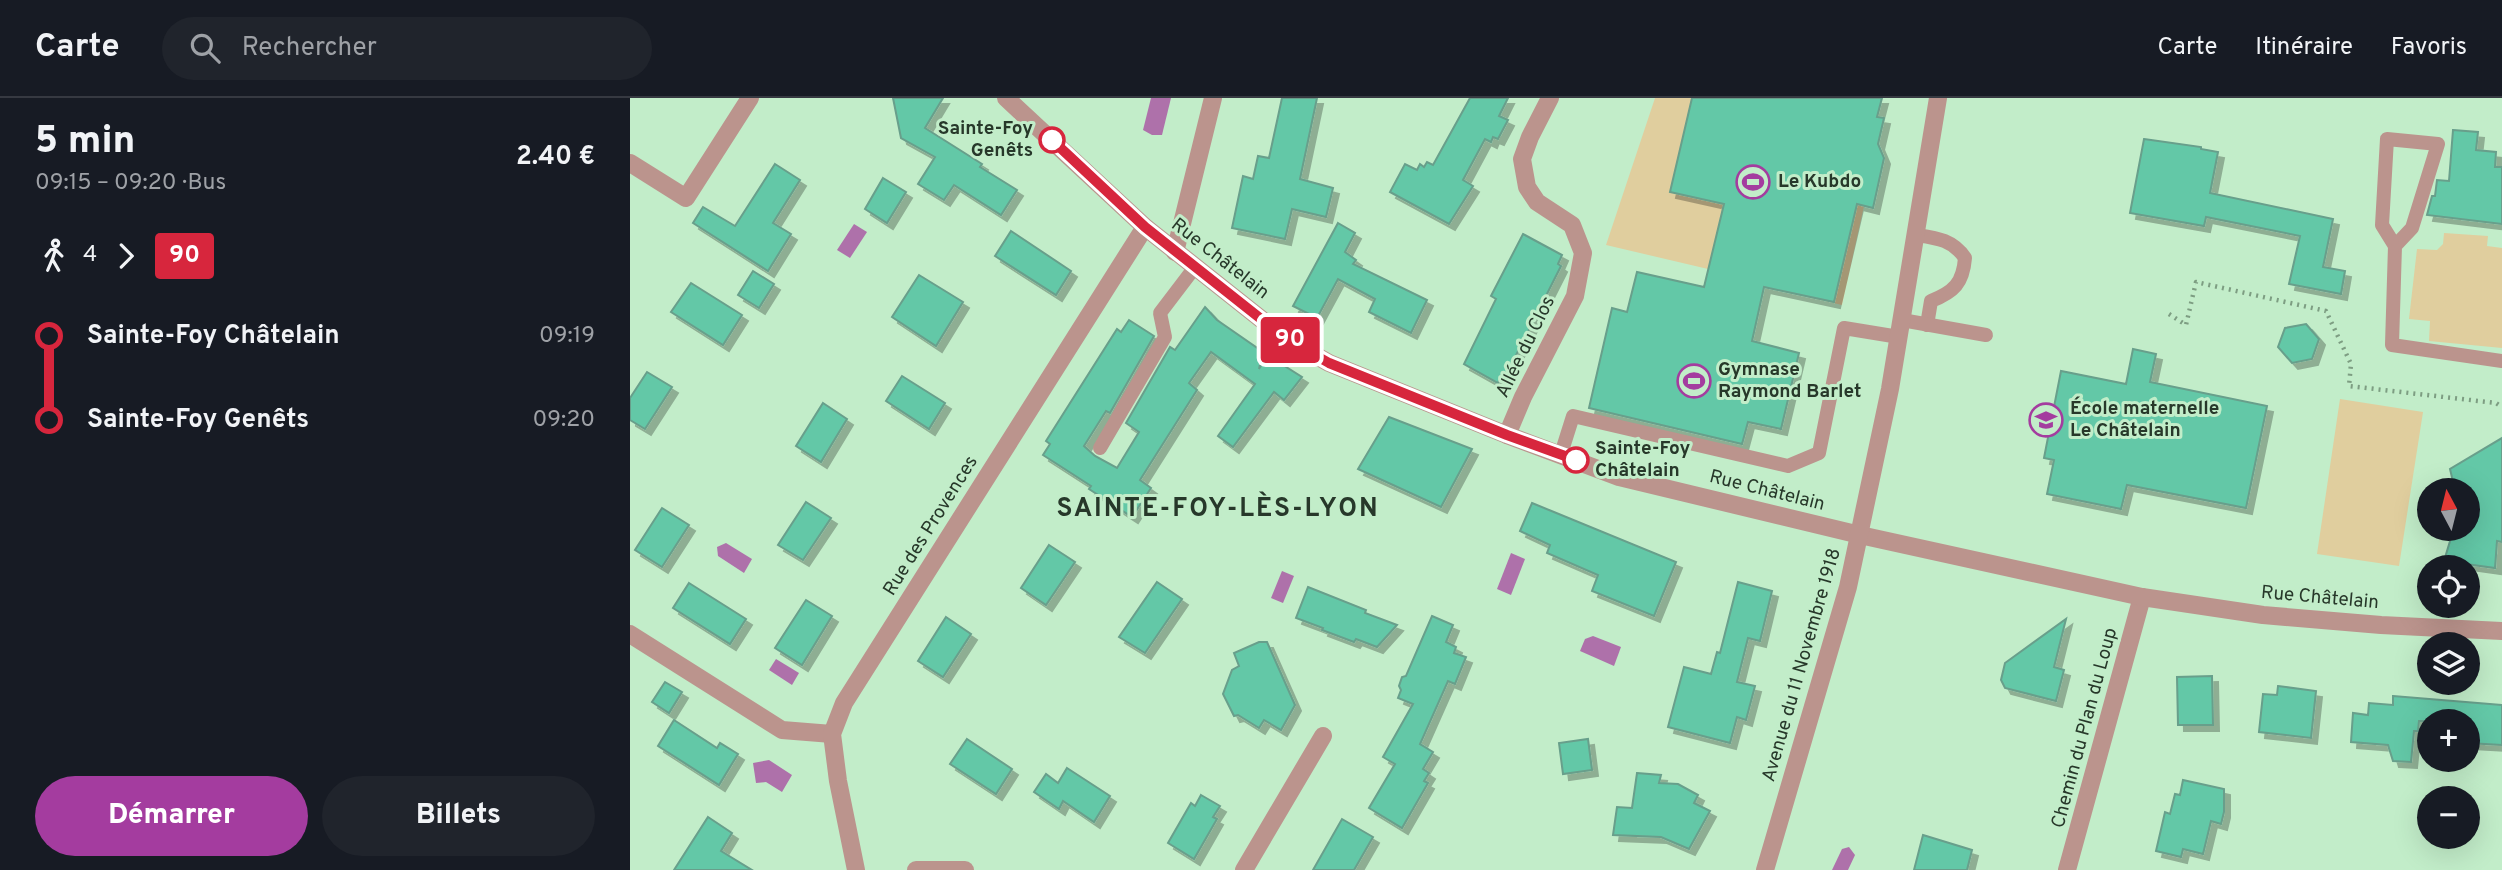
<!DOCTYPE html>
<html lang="fr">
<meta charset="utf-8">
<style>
body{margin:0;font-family:Overpass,sans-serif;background:#20242c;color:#f1f3f6;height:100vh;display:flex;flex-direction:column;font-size:26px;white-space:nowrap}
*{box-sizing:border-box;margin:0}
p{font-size:23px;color:#9ea1a6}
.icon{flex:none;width:38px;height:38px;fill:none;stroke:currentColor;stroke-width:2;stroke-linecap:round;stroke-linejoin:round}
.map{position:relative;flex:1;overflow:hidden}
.panel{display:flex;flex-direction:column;background:#171b24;width:630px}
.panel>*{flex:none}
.badge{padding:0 14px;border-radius:5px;font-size:24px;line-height:46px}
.needle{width:46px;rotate:353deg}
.controls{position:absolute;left:1787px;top:380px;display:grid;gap:14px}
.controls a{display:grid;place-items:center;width:63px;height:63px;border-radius:50%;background:#171b24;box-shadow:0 7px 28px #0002;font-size:35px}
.map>.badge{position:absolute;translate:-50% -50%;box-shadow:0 0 0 4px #fff}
.legs{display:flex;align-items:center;gap:10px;height:77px;padding:0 35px;font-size:23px}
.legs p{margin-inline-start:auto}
.headline{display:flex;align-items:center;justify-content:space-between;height:119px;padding:0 35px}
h1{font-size:38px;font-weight:800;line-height:52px}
.button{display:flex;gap:14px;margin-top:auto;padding:14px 35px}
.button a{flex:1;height:80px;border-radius:42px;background:#a43c9f;color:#fff;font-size:28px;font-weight:800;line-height:80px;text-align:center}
.button a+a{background:#20242c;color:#f1f3f6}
ul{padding:0 35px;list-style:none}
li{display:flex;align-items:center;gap:24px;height:84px;font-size:26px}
li i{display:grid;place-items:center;width:10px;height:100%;margin:0 9px;background:currentColor}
li i::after{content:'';width:18px;height:18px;margin:-9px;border:5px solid;border-radius:50%;background:#171b24}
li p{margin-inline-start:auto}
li:first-child i{background:linear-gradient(#0000 50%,currentColor 0)}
li:last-child i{background:linear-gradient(currentColor 50%,#0000 0)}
header{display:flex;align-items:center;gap:42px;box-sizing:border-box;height:98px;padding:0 35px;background:#171b24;border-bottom:2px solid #363941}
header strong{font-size:33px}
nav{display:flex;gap:38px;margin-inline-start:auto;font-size:24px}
.search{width:490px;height:63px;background:#20242c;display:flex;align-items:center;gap:18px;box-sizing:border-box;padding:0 24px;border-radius:38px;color:#9ea1a6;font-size:26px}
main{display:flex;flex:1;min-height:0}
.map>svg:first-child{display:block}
.green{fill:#e0ce9e}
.water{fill:#ae71aa}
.building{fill:#63c8a7;stroke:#689f8b;stroke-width:2;filter:url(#shadow)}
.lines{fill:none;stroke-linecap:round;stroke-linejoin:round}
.path{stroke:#7d9d82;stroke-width:4.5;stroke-dasharray:2 5;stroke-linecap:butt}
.service{stroke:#bb948d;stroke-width:14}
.minor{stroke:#bb948d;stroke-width:18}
.tertiary{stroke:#bb948d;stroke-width:18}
.line-1-casing{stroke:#fff;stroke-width:16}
.line-1{stroke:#d7263d;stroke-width:10}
.stop-1-dot{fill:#fff;stroke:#d7263d;stroke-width:3.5}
.labels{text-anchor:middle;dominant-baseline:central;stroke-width:6;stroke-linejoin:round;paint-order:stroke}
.stop-label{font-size:19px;font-weight:bold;fill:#27382a;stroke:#c2edc9;text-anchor:end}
.poi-label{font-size:19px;font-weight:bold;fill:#27382a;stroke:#c2edc9;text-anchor:start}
.street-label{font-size:19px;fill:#27382a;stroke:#c2edc9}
.district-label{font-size:26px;font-weight:bold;letter-spacing:2px;fill:#27382a;stroke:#c2edc9}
</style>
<header>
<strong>Carte</strong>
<div class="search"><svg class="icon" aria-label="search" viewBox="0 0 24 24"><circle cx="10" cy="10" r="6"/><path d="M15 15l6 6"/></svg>Rechercher</div>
<nav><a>Carte</a><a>Itinéraire</a><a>Favoris</a></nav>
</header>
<main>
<section class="panel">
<div class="headline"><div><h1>5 min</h1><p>09:15 – 09:20 · Bus</p></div><b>2.40 €</b></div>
<div class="legs"><svg class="icon" aria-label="walk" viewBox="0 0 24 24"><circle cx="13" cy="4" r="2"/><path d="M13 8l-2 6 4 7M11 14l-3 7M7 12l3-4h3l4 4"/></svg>4<svg class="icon" aria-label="forward" viewBox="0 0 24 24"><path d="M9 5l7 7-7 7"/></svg><b class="badge" style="background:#d7263d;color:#fff">90</b></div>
<ul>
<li><i style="color:#d7263d"></i><b>Sainte-Foy Châtelain</b><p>09:19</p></li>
<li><i style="color:#d7263d"></i><b>Sainte-Foy Genêts</b><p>09:20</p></li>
</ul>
<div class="button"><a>Démarrer</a><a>Billets</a></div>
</section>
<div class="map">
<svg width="1872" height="772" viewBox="0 0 1872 772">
<defs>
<filter id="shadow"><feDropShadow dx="6" dy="6" stdDeviation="0" flood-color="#0004"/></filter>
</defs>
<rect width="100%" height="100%" fill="#c2edc9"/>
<g class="green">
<polygon points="1025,0 1252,0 1248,19 1254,20 1239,58 1254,61 1243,110 1234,108 1212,207 1078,176 1078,171 976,147"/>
<polygon points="1814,135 1858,138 1857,148 1872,150 1872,250 1799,243 1800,223 1779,221 1787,151 1807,152 1813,146"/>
<polygon points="1710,301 1793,314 1769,468 1687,456"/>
</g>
<g class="water">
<polygon points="521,0 541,0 532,37 522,37 513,32"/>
<polygon points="224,126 237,134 220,160 207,152"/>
<polygon points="96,445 122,461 114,475 88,458 87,449"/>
<polygon points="881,455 895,461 881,497 867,491"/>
<polygon points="652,473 664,478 653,505 641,500"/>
<polygon points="963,538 991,549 984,568 950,553 955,541"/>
<polygon points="146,561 169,575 162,587 139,572"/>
<polygon points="139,662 162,677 152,694 136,684 126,685 123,665"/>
<polygon points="1219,749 1225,757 1218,772 1202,772 1212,751"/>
</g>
<g class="building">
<polygon points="263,0 313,0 295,30 352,66 350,69 387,92 371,117 324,87 314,102 288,86 305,59 271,40"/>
<polygon points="652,0 687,0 670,81 703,90 696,119 662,111 655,141 602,130 613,78 623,81 628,58 639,60"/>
<polygon points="840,0 878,0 869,18 878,22 868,41 863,39 861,44 855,41 833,82 843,88 819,126 760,94 775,66 787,72 790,66 794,69 797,64 803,67"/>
<polygon points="1062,0 1252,0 1247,19 1254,20 1248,46 1254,60 1243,110 1227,106 1204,204 1134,189 1122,243 1169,255 1151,331 1118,324 1112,346 959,310 982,210 997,214 1007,174 1074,189 1094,106 1040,94"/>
<polygon points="1823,32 1848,34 1846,52 1866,54 1865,69 1872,69 1872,126 1797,117 1802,98 1805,98 1807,82 1819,83"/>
<polygon points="1514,41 1571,49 1571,51 1588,54 1580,95 1703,121 1693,169 1715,173 1711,196 1659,186 1670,138 1576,119 1574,128 1500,115"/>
<polygon points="145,66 170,82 143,125 161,136 138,173 63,125 73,109 105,128"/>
<polygon points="253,80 276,94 257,125 235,111"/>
<polygon points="708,125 725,135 715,154 726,162 723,166 797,202 781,235 739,214 745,201 708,181 687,220 663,208"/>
<polygon points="381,133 441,173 426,197 365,158"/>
<polygon points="893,136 932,157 928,166 931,168 876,277 872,276 868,285 834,266 866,201 861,198"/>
<polygon points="123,173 144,186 129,210 108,197"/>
<polygon points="289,177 333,204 306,248 262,219"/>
<polygon points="61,185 112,217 93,247 41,214"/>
<polygon points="575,209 587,222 633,254 629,271 637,257 672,279 654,302 644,294 603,349 588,338 625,286 581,254 559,285 567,292 510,382 521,390 502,419 459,391 461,388 413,357 420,346 416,343 487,231 491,234 499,222 524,238 480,315 476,313 454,348 465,358 487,370 509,334 496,325 540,249 545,252"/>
<polygon points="1676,226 1689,241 1682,261 1662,265 1648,249 1655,230"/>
<polygon points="1503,251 1526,256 1520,284 1637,308 1616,410 1497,387 1491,411 1417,396 1424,362 1414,360 1431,273 1496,286"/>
<polygon points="17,274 42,289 15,331 0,322 0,300"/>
<polygon points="272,278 315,305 299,331 256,303"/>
<polygon points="193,305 217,321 191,364 166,348"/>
<polygon points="759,319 842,351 811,409 728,371"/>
<polygon points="1872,340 1872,444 1867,443 1865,470 1814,463 1824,430 1838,430 1838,392 1825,392 1820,371"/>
<polygon points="176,404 201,420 173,462 148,447"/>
<polygon points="902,405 1046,464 1024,518 962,493 968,477 917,455 920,447 890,433"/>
<polygon points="32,410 59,427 32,469 5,452"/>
<polygon points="419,447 445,464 416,507 391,490"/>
<polygon points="527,484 552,501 515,555 489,539"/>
<polygon points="1108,484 1142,493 1130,543 1118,540 1107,584 1125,588 1116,622 1107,619 1100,645 1038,629 1054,569 1081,576 1087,554 1090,555"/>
<polygon points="59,485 116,521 100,546 43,510"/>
<polygon points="678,489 736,512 735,515 767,527 747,549 726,541 724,544 692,532 693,530 666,520"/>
<polygon points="176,502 202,518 172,567 145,550"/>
<polygon points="802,518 823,527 816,544 826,549 824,555 836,559 825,586 818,583 790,646 803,654 793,671 799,675 794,683 798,685 772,730 739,710 765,666 753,659 783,606 768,600 771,592 769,588 772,579 776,578"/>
<polygon points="316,519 341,536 313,579 288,563"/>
<polygon points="1436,521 1424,569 1434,572 1426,603 1375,590 1371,582 1375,565"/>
<polygon points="629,544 637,544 665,607 651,632 634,622 629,630 608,617 604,618 593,596 602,572 609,568 604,555"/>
<polygon points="1582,578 1583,627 1548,627 1547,579"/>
<polygon points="35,584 52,594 39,615 22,604"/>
<polygon points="1648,588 1686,593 1681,640 1629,634 1633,596 1647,597"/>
<polygon points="1763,598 1872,607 1872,647 1838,645 1838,623 1789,623 1788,633 1784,633 1781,664 1763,663 1758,647 1721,644 1723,615 1738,617 1739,605 1763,607"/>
<polygon points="44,622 87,650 90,645 108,656 89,687 28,648"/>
<polygon points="337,641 382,671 366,696 320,666"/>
<polygon points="958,641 962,672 933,676 929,645"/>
<polygon points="437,670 480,698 464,724 433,703 429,711 404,694 416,676 428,685"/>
<polygon points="1007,675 1031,677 1029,685 1048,686 1068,697 1064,705 1080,713 1059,751 1031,739 983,737 987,709 1002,710"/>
<polygon points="1553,682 1594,691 1594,714 1591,726 1581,723 1573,756 1553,751 1551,759 1526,753 1535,714 1540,716 1545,696 1550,697"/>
<polygon points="571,697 590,708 583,719 587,721 564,761 538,745 561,705 565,708"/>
<polygon points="78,719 102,735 91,753 122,772 44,772"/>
<polygon points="712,721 743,739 724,772 683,772"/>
<polygon points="1293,737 1342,752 1337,772 1284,772"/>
</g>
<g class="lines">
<polyline class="path" points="1539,216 1556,227 1566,184 1696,213 1721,266 1719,288 1866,305 1872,309"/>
<g class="service">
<path d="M1287,137C1307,140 1323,142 1335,160C1333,185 1324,194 1301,203L1297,227"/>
<polyline points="1765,148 1782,130 1808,46 1757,41 1752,127 1765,148 1762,247 1872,263"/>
<polyline points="1272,222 1356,237"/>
<polyline points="470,350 535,239 530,215 565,169"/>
<polyline points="931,356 943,318 1158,368 1189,355 1214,230 1269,239"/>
</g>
<g class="minor">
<polyline points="0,65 56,100 120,0"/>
<polyline points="545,154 583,0"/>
<polyline points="877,337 893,299 945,198 953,155 942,127 907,104 897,89 892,61 900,39 920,0"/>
<polyline points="0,536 152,632 202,636"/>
<polyline points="226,772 208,683 202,636 214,605 515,129"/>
<polyline points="614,772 693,638"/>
<polyline points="1437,772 1512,499"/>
</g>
<g class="tertiary">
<polyline points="376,0 515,129 655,240 699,265 877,337 989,379 1230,437 1512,499 1633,517 1751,527 1872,533"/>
<polyline points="286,772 335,772"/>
<polyline points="1135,772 1218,489 1260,291 1308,0"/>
</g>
</g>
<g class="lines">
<defs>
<polyline id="line-1" points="422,42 515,129 655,240 699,265 877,337 946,362"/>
</defs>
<use href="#line-1" class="line-1-casing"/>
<use href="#line-1" class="line-1"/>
</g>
<defs>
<symbol id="stadium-ring" viewBox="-11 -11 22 22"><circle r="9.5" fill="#c2edc9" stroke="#a43c9f" stroke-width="1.5"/><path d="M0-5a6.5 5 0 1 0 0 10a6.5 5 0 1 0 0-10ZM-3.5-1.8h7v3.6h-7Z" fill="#a43c9f"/></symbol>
<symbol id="school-ring" viewBox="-11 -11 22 22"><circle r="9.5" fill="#c2edc9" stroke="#a43c9f" stroke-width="1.5"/><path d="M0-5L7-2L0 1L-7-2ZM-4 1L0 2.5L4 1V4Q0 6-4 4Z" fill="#a43c9f"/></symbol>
</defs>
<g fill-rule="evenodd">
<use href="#stadium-ring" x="1104" y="65" width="38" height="38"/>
<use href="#stadium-ring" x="1045" y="264" width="38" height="38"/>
<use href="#school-ring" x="1397" y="303" width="38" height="38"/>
</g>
<g class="stop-1-dot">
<circle cx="422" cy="42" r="12"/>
<circle cx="946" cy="362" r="12"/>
</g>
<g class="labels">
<g class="stop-label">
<text x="403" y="31">Sainte-Foy<tspan x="403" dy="22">Genêts</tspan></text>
<text x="965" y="351" text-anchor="start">Sainte-Foy<tspan x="965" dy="22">Châtelain</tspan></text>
</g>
<g class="poi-label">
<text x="1148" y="84">Le Kubdo</text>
<text x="1088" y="272">Gymnase<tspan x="1088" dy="22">Raymond Barlet</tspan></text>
<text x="1440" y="311">École maternelle<tspan x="1440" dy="22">Le Châtelain</tspan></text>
</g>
<g class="street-label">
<text transform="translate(590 161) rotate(38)">Rue Châtelain</text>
<text transform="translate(896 249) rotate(-64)">Allée du Clos</text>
<text transform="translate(1137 393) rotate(14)">Rue Châtelain</text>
<text transform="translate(301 428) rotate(-58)">Rue des Provences</text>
<text transform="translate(1690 500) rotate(5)">Rue Châtelain</text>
<text transform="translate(1172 567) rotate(-74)">Avenue du 11 Novembre 1918</text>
<text transform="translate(1455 630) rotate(-75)">Chemin du Plan du Loup</text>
</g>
<g class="district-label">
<text x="588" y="411">SAINTE-FOY-LÈS-LYON</text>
</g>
</g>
</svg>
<div class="controls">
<a><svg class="needle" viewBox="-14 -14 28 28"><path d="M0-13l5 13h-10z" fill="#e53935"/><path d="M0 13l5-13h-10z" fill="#9ea1a6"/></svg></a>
<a><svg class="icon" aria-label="locate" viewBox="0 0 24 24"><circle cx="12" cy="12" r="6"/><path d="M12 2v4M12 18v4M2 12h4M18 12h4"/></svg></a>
<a><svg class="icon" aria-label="layers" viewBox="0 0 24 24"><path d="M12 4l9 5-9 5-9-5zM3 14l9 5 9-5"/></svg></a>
<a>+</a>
<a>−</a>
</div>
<b class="badge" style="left:660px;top:242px;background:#d7263d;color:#fff">90</b>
</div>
</main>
